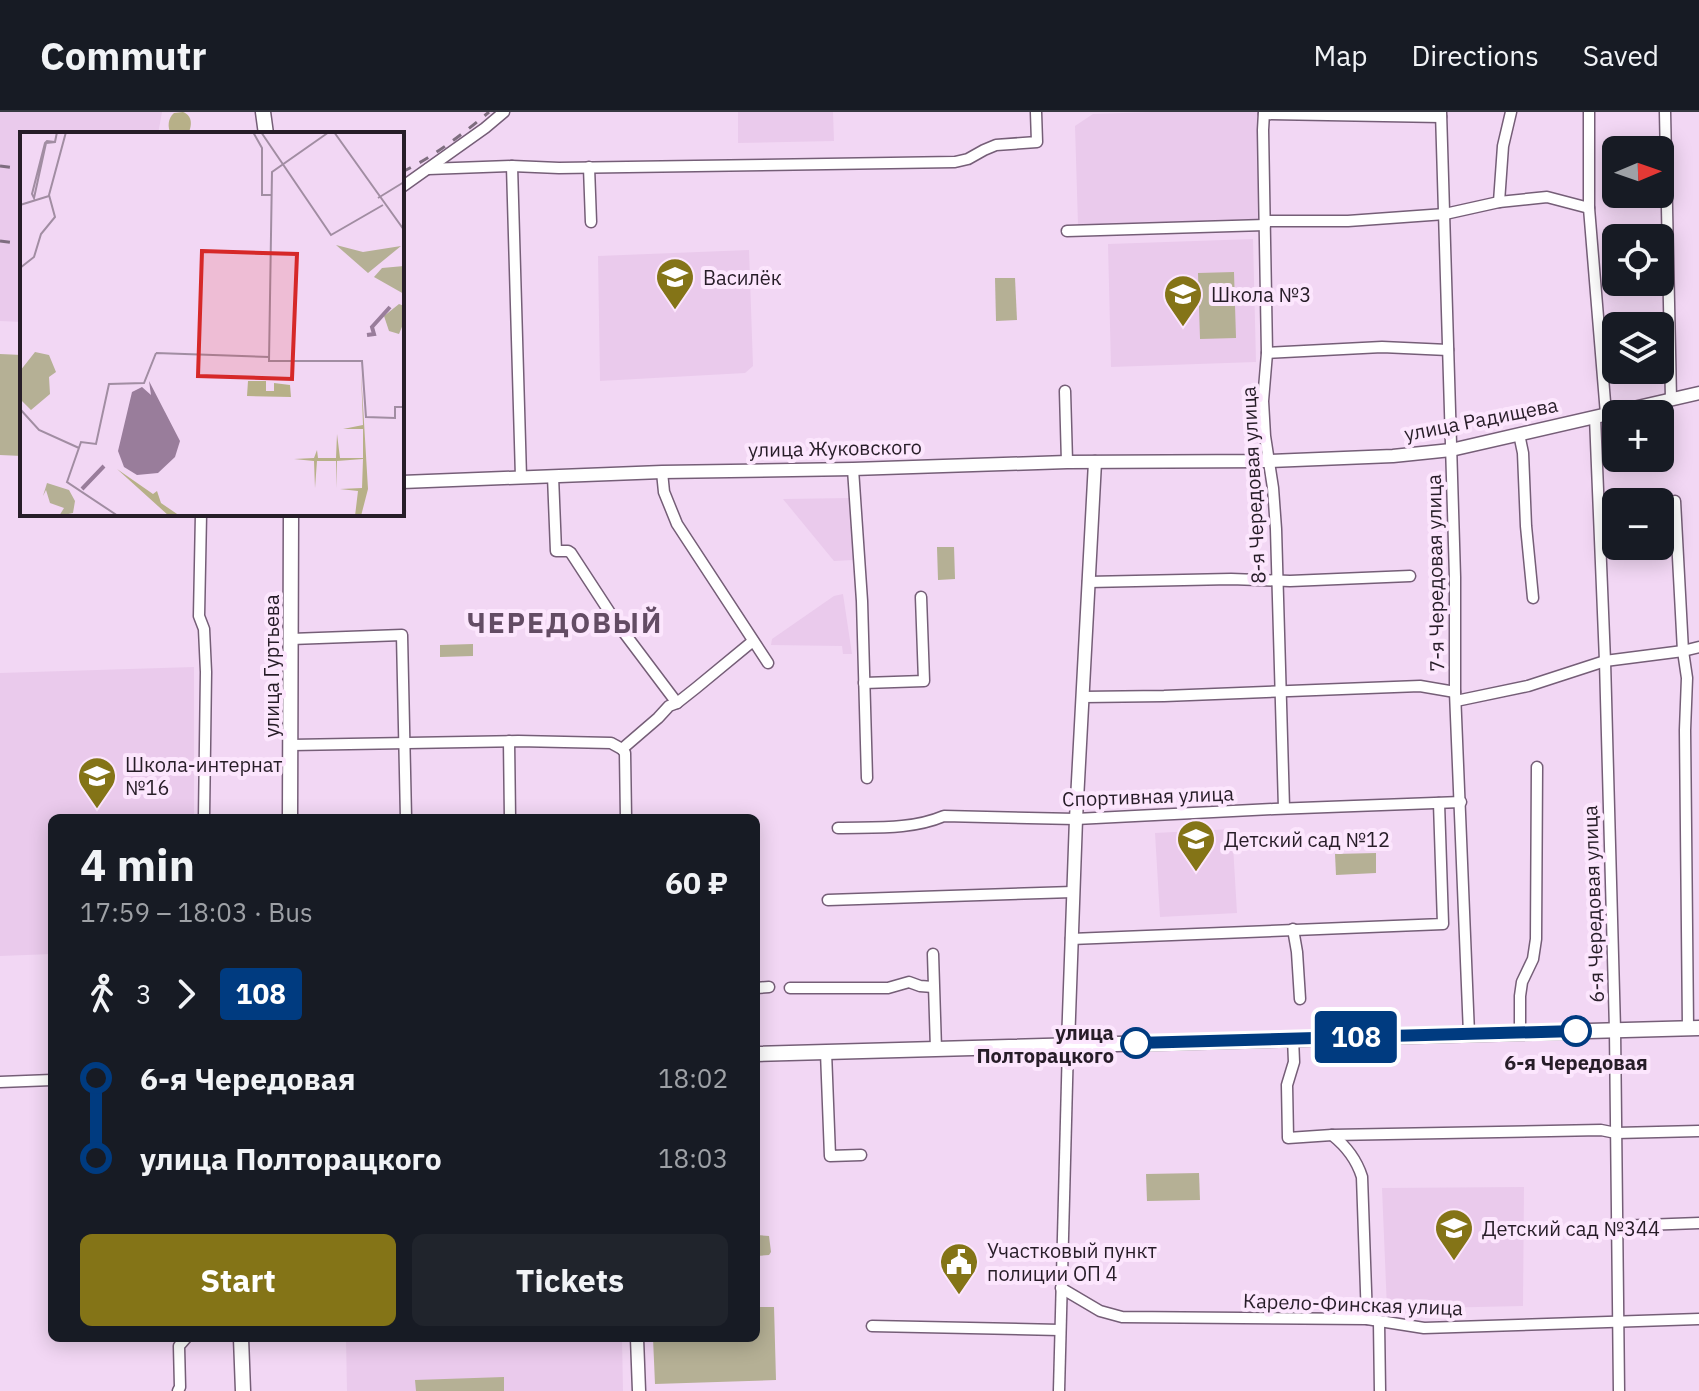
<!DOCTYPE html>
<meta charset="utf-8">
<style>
body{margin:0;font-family:"IBM Plex Sans",sans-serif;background:#20242c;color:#f1f3f6;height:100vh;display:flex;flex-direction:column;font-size:30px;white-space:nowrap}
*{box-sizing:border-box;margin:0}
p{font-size:26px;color:#9ea1a6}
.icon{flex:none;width:44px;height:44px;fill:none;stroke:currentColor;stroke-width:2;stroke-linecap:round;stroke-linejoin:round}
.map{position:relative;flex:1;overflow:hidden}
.side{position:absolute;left:48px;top:702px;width:712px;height:528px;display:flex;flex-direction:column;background:#171b24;border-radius:12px;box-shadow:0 4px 20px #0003}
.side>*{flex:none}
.badge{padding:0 16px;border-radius:6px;font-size:28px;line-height:52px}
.needle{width:52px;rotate:88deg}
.tools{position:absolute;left:1602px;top:24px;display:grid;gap:16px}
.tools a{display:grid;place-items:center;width:72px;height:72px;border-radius:12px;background:#171b24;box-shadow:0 4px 20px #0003;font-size:40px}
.map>.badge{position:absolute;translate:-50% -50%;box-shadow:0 0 0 4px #fff}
.legs{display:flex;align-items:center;gap:12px;height:88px;padding:0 32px;font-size:26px}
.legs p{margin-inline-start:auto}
.overview{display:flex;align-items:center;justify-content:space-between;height:136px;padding:0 32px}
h1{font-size:44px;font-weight:800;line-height:60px}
.button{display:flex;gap:16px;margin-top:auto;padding:16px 32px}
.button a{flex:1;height:92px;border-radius:12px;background:#847417;color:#fff;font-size:32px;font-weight:800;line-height:92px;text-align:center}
.button a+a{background:#20242c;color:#f1f3f6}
ul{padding:0 32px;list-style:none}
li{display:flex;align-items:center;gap:28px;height:80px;font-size:30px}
li i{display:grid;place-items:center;width:12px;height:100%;margin:0 10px;background:currentColor}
li i::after{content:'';width:20px;height:20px;margin:-10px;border:6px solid;border-radius:50%;background:#171b24}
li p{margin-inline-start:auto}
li:first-child i{background:linear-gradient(#0000 50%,currentColor 0)}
li:last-child i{background:linear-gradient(currentColor 50%,#0000 0)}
header{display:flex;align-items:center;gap:48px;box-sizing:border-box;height:112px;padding:0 40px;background:#171b24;border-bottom:2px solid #363941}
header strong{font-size:38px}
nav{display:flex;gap:44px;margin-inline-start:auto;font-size:28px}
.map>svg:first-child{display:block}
.built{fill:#eacaec}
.green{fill:#b5b095}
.forest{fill:#b7b088}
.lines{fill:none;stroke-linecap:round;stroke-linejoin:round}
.minor-casing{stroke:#755e77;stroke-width:13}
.tertiary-casing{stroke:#755e77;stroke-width:15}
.secondary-casing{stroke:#755e77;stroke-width:17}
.minor{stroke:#fff;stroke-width:10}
.tertiary{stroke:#fff;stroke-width:12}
.secondary{stroke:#fff;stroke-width:14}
.rail{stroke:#7e6d7f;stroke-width:3;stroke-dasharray:10 10;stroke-linecap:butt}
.line-1-casing{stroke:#fff;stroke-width:18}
.line-1{stroke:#003b80;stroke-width:12}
.stop-1-dot{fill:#fff;stroke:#003b80;stroke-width:4}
.labels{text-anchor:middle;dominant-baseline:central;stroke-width:8;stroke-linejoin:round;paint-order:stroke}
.poi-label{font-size:20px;fill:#271d28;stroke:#fce6fd;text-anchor:start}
.street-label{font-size:20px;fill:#271d28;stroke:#fce6fd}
.stop-label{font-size:20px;font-weight:bold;fill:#271d28;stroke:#fce6fd;text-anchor:end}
.district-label{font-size:28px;font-weight:bold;letter-spacing:2px;fill:#634c64;stroke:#fce6fd}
.inset-river{fill:none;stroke:#997d9b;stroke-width:4}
.inset-road{fill:none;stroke:#a18da2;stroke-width:2}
.view{fill:#d62828;fill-opacity:0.15;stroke:#d62828;stroke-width:4}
.inset-edge{fill:none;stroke:#271d28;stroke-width:4}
</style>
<header>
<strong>Commutr</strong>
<nav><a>Map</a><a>Directions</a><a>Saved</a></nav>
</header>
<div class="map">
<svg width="1699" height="1279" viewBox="0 0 1699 1279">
<rect width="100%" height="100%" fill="#f2d7f4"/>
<g class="built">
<polygon points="0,0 162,0 158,22 22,22 22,210 0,209"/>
<polygon points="738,0 833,0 834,29 738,31"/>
<polygon points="1152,0 1258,0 1262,107 1078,113 1075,14 1093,2"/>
<polygon points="1253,127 1256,250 1111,255 1108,132"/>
<polygon points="749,138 753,254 745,261 600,269 598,144"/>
<polygon points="850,386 853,448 834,449 783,387"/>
<polygon points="843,482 852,542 843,542 842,534 771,533 772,527 834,484"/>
<polygon points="194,555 194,706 52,706 52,842 0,844 0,561"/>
<polygon points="1232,717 1237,801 1160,805 1155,721"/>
<polygon points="1524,1075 1523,1194 1387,1197 1382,1076"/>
<polygon points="346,1226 622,1226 623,1279 347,1279"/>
</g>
<g class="green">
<polygon points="1234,160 1236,226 1200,227 1198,161"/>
<polygon points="995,166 1015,166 1017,208 996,209"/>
<polygon points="0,242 22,243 22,344 0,343"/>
<polygon points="937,435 954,435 955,467 938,468"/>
<polygon points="473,532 473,544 440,545 440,533"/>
<polygon points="1376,741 1376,761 1336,763 1335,742"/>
<polygon points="1199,1061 1200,1088 1147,1089 1146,1062"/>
<polygon points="756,1123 769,1124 771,1140 769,1143 756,1144"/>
<polygon points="756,1195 774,1195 776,1268 655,1272 653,1226 756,1226"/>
<polygon points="504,1265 504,1279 416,1279 415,1268"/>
</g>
<path class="forest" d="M183,0C193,4 192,14 188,22H171C167,15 168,6 174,1Z"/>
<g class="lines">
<defs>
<g id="minor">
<polyline points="1264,0 1263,18 1267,241 1263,289 1265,324 1273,376 1276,417 1284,696"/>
<polyline points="1441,0 1455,465 1455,580 1469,922"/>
<polyline points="1589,0 1589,96 1606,302"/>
<polyline points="1665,0 1671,287"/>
<polyline points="1264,2 1441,5"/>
<polyline points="512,54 521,365"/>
<polyline points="589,55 591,110"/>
<polyline points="428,57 512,54 559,56 955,50 968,47 984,38 996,33 1037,30 1036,0"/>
<polyline points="402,75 485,16 504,0"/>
<polyline points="1499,90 1503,34 1511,0"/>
<polyline points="1265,109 1348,109 1445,102 1499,90 1547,85 1589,96"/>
<polyline points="1067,119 1265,113"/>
<polyline points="1267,241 1382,235 1448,238"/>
<polyline points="1065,279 1067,350"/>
<polyline points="1595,305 1605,549 1615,918 1619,1279"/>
<polyline points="1519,322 1523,341 1526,414 1533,486"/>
<polyline points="853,357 862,489 867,666"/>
<polyline points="662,360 664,380 677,412 768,551"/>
<polyline points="553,364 556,439 568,439 571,441 616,510 677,591"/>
<polyline points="1675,389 1683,539 1687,566 1685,618 1688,916"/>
<polyline points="201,402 199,504 204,517 206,560 204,706"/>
<polyline points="1088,470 1231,467 1290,469 1410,464"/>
<polyline points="291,527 402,523 406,706"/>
<polyline points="864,571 924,569 921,485"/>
<polyline points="1083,585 1164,584 1420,574 1455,580"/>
<polyline points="1456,589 1528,574 1605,549 1683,539 1699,535"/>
<polyline points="509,629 510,706"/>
<polyline points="291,633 518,629 611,631 622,637"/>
<polyline points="622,637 658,606 669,594 677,591 696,576 753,529"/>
<polyline points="622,637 625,641 626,706"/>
<path d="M838,716C874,715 911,718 944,704L1076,707L1274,697L1461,690"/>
<polyline points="828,788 1073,780"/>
<polyline points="1293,817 1297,840 1300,887"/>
<polyline points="1071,827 1443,812 1439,691"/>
<polyline points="933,842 936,937"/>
<polyline points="756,876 769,875"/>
<polyline points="790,876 888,876 909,870 920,874 933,875"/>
<polyline points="1520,921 1520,884 1522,870 1533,847 1536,827 1537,655"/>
<polyline points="1293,926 1294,950 1287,973 1288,1026 1332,1023 1601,1018 1616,1021 1699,1019"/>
<polyline points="826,940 830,1044 861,1043"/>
<polyline points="0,970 52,968"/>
<path d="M1332,1023C1346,1034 1357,1049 1362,1065L1367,1207"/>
<polyline points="1617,1114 1699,1111"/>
<polyline points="1061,1176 1100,1199 1122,1205 1367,1207 1424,1216 1699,1207"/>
<polyline points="1379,1210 1380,1279"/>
<polyline points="872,1214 1060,1218"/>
<polyline points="178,1279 180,1275 179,1234 186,1226"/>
<polyline points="1059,1279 1068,932"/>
</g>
<g id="tertiary">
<polyline points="402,370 662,360 853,357 1067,350 1268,349 1393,344 1451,338 1699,281"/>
<polyline points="1068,932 1076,707 1095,350"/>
<polyline points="637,1226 639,1279"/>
</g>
<g id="secondary">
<polyline points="263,0 266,22"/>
<polyline points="290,706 291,402"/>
<polyline points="756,942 1699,916"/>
<polyline points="241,1226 243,1279"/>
</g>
</defs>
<use href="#minor" class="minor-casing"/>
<use href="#tertiary" class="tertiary-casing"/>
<use href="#secondary" class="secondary-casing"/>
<use href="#minor" class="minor"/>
<use href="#tertiary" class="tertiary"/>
<use href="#secondary" class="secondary"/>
<g class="rail">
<polyline points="0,54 22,57"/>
<path d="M402,60C433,45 463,22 489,0"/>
<polyline points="0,129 22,132"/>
</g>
</g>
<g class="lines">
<defs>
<polyline id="line-1" points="1136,931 1576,919"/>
</defs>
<use href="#line-1" class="line-1-casing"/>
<use href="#line-1" class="line-1"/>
</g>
<defs>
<symbol id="school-pin" viewBox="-11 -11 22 30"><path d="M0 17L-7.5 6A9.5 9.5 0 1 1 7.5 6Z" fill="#847417" stroke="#fce6fd"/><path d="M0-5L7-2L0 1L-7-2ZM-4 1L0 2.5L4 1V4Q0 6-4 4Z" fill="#fff"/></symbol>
<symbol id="civic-pin" viewBox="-11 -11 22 30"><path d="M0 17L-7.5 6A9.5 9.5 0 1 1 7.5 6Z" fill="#847417" stroke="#fce6fd"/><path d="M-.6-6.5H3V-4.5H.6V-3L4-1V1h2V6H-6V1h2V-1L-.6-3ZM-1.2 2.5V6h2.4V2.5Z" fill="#fff"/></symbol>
</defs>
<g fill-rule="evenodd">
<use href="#school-pin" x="653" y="143" width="44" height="60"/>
<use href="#school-pin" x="1161" y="160" width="44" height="60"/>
<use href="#school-pin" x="75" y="642" width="44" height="60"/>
<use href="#school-pin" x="1174" y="705" width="44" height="60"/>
<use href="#school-pin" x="1432" y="1094" width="44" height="60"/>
<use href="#civic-pin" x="937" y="1128" width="44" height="60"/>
</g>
<g class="stop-1-dot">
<circle cx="1576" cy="919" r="14"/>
<circle cx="1136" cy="931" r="14"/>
</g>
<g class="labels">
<g class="poi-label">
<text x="703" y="165">Василёк</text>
<text x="1211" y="182">Школа №3</text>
<text x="125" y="652">Школа-интернат<tspan x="125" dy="23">№16</tspan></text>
<text x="1224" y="727">Детский сад №12</text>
<text x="1482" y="1116">Детский сад №344</text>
<text x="987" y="1138">Участковый пункт<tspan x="987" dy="23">полиции ОП 4</tspan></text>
</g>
<g class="street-label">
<text transform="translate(1481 307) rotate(-11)">улица Радищева</text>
<text transform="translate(835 336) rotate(-1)">улица Жуковского</text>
<text transform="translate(1253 373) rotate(-93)">8-я Чередовая улица</text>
<text transform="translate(1435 461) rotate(-91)">7-я Чередовая улица</text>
<text transform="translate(271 554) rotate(-90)">улица Гуртьева</text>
<text transform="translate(1148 684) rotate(-2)">Спортивная улица</text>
<text transform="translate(1593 792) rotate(-92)">6-я Чередовая улица</text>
<text transform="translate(1353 1192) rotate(2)">Карело-Финская улица</text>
</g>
<g class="stop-label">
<text x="1114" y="920">улица<tspan x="1114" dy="23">Полторацкого</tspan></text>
<text x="1576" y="950" text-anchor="middle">6-я Чередовая</text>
</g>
<g class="district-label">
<text x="565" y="510">ЧЕРЕДОВЫЙ</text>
</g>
</g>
<g transform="translate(20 20)">
<rect width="384" height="384" fill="#f2d7f4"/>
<path d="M316,113L343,120L381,114L348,141ZM384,134V162L354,145L362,136ZM379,172L384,174V190L379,202L369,199L364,184ZM15,220L29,223L36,240L29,245L30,262L11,278L0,267V239ZM27,351L49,358L55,369L53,381L39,384L44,376L30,371L26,358L23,364Z" fill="#b5b095"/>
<path d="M341,240L348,357L341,384H335L338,359L320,357L342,356L343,327L317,329V356L316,329H297L295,356L294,329L274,327L294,326L297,318L298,326H316L317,302L320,326H343V297H323L343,293ZM228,249H246V259H254V251L270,253L271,265L227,264ZM97,337L133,362L137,359L141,371L160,384H149Z" fill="#b7b088"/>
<path d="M129,249L160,309L155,325L138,341L117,343L104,335L98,319L112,260L122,255L131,263Z" fill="#997d9b"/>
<path class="inset-river" d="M347,203L354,202L352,195L370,175M62,357L84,334"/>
<path class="inset-road" d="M37,0L35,10L27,9L25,11L12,62L14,66L26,11L35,10L37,0M233,0L242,16V63H251M241,0L311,103L363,73M309,0L252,40L249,229H342L346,285L375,286V275H384M314,0L384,98M358,66L384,50M0,73L29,64M0,136L14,125L21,102L35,85L29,63L46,0M136,221L249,225M0,277L19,298L59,316M98,384L47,350L61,310L76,312L89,252L124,251L136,221"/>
<path class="view" d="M182,119L277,122L272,247L178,244Z"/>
<rect width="384" height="384" class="inset-edge"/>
</g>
</svg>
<div class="tools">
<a><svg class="needle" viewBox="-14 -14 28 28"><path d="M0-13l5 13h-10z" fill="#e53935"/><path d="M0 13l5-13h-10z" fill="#9ea1a6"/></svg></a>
<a><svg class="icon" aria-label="locate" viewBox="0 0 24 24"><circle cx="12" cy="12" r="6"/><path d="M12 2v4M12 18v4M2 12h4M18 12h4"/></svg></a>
<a><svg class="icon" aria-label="layers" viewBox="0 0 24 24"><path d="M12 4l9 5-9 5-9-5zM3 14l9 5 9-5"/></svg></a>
<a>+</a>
<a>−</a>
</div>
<b class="badge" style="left:1356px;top:925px;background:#003b80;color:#fff">108</b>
<section class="side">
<div class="overview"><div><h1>4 min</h1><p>17:59 – 18:03 · Bus</p></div><b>60 ₽</b></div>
<div class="legs"><svg class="icon" aria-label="walk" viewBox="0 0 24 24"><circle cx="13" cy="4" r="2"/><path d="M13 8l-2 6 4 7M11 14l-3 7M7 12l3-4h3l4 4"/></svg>3<svg class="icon" aria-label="forward" viewBox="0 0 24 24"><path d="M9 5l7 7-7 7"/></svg><b class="badge" style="background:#003b80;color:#fff">108</b></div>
<ul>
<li><i style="color:#003b80"></i><b>6-я Чередовая</b><p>18:02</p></li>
<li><i style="color:#003b80"></i><b>улица Полторацкого</b><p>18:03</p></li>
</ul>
<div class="button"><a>Start</a><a>Tickets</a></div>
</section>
</div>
